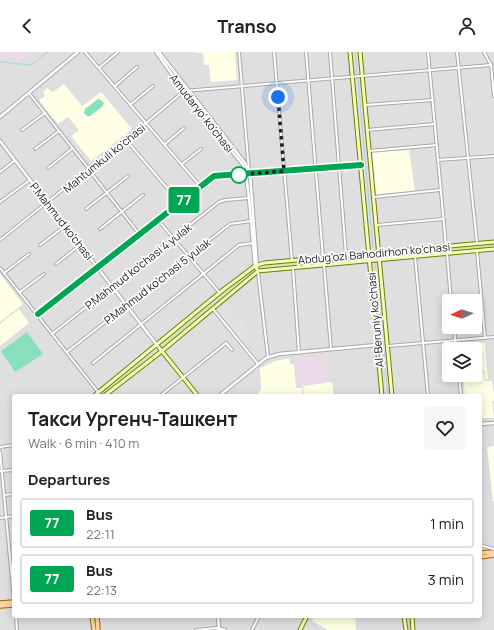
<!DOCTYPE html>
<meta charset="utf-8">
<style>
body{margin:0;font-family:Manrope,sans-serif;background:#f6f6f6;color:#202124;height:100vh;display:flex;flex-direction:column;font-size:15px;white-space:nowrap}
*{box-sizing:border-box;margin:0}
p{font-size:13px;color:#757577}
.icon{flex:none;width:22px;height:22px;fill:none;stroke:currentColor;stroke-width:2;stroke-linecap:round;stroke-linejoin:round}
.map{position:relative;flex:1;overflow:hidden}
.drawer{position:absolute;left:12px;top:342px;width:470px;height:224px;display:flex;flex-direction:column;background:#fff;border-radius:4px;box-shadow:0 2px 10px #0003}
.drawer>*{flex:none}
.badge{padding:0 8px;border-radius:3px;font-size:14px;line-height:26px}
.needle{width:26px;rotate:266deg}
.fabs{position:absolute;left:442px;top:242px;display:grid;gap:8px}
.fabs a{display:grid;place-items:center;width:40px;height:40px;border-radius:4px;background:#fff;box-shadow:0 2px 10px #0003;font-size:20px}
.you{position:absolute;width:20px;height:20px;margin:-10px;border:3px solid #fff;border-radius:50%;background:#1a73e8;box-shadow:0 0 0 6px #1a73e833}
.map>.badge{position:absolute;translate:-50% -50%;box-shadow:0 0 0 2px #fff}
h2{padding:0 16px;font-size:15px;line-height:36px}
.round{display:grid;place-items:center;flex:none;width:42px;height:42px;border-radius:4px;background:#f6f6f6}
.head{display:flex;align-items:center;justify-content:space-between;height:68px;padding:0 16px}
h1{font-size:19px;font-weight:700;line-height:30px}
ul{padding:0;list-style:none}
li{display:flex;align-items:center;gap:12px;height:50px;margin:0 8px 6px;padding:0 8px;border:2px solid #e0e0e0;border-radius:4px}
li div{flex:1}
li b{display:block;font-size:15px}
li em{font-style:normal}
li .badge{min-width:44px;font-weight:700;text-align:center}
header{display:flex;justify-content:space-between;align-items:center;height:52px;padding:0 16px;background:#fff;font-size:18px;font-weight:700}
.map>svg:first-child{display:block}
.residential{fill:#e0dfdf;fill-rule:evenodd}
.industrial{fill:#ebdbe8}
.education{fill:#ffffe5}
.grass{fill:#cdebb0}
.pitch{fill:#88e0be}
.parking{fill:#e2e2e2}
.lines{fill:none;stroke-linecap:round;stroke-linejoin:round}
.stream{stroke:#aad3df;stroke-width:1}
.minor-casing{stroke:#a9a9a9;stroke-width:4}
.tertiary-casing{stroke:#a9a9a9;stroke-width:4.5}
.secondary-casing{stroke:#707d05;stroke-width:5}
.primary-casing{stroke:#a06b00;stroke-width:5.5}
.minor{stroke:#fff;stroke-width:2}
.tertiary{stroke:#fff;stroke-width:2.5}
.secondary{stroke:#f7fabf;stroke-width:3}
.primary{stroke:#fcd6a4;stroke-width:3.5}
.line-casing{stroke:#fff;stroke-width:9}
.line{stroke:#00a651;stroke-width:6}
.walk{stroke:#222;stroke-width:4;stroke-dasharray:0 7.2}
.stop-dot{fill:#fff;stroke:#00a651;stroke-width:2}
.labels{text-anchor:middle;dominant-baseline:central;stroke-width:3.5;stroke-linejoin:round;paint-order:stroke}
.street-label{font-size:11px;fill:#222;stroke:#fff}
</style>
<header><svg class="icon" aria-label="back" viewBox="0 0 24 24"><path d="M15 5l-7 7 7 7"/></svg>Transo<svg class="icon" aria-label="person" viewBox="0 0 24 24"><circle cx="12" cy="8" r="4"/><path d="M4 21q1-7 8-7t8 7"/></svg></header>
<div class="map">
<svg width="494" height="578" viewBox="0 0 494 578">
<rect width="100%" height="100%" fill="#f2efe9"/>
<path class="residential" d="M0,0H494V578H0ZM449,249H475V275H449ZM449,297H475V323H449ZM14,344H480V564H14Z"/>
<g class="industrial">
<polygon points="0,0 27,0 29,3 20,9 0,6"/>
<polygon points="326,304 328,330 299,335 296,306"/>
</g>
<g class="education">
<polygon points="196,0 235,0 237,28 211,30 209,13 204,13 203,1 197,1"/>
<polygon points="64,32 82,54 101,40 132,77 91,109 71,84 79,78 68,65 58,72 39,48 45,44 43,40 47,36 53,40"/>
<polygon points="409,98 415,139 376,142 372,100"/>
<polygon points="0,222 23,252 0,270"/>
<polygon points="19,257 29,271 0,294 0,272"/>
<polygon points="485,291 488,327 485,327 484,318 475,318 475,297 460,297 460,292"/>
<polygon points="289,306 290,312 294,312 296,336 302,336 303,344 260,344 258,341 261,337 260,316 275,309"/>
<polygon points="475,319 483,319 485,329 492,329 494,342 494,349 492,349 494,366 480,366 480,344 465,344 463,323 475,323"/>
<polygon points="332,330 334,344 304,344 303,334"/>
<polygon points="494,394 494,449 493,449 487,395"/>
<polygon points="315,564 355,564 356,578 328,578 312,569"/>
</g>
<g class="grass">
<polygon points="494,191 494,195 449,200 448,198 449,196"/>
<polygon points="444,196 444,199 383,205 382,202"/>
<polygon points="367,204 366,207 262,216 260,214"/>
<polygon points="253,218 254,220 165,294 163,291"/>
<polygon points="154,299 156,301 103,344 98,344"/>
</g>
<g class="pitch">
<polygon points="98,47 101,48 104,51 103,54 90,64 87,64 84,61 85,57"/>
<polygon points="27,280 43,302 15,320 1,299"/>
</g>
<polygon class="parking" points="225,253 233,261 228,266 232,270 237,265 248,275 247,277 251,280 241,289 217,260"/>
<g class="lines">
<g class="stream">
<polyline points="355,0 357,22"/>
<polyline points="0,10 31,13 48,0"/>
<polyline points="358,26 373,195"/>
<polyline points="374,203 374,205"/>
<polyline points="375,210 388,344"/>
<polyline points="409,564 410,578"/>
</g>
<defs>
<g id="minor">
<polyline points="85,0 200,134"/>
<polyline points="239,0 249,119"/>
<polyline points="274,0 292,209"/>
<polyline points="306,0 323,205"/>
<polyline points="330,0 346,203"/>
<polyline points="428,0 446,194"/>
<polyline points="457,0 477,191"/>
<polyline points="484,0 491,13 494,44"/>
<polyline points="99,16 118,0"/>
<polyline points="115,34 137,15"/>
<polyline points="29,41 89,117"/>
<polyline points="130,53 153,34"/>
<polyline points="365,53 433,48"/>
<polyline points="22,78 45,61"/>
<polyline points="367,78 435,72"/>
<polyline points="126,88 180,151"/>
<polyline points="165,92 184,76"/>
<polyline points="35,97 59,79"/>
<polyline points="369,99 437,93"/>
<polyline points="438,108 494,104"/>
<polyline points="182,112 201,97"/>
<polyline points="48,116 73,96"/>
<polyline points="89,118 140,183"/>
<polyline points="0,120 14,109"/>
<polyline points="374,145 440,138"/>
<polyline points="0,150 30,128"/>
<polyline points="86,157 128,124"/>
<polyline points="158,168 219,240"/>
<polyline points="377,173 443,167"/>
<polyline points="100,177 143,143"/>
<polyline points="0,188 146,71 184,39 491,13"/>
<polyline points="40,193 65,174"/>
<polyline points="477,199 485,286"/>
<polyline points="447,201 451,249"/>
<polyline points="415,204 428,344"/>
<polyline points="56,212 80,193"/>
<polyline points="324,213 331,297"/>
<polyline points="0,216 98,340"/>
<polyline points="293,216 299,301"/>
<polyline points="258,220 268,305"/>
<polyline points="4,221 29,202"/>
<polyline points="20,240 44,222"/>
<polyline points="213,257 258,312"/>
<polyline points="37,262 214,124 360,113"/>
<polyline points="454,275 456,297"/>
<polyline points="52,282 219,150 225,148 249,146"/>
<polyline points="388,294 494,285"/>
<polyline points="67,300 230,172 251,169"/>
<polyline points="93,311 239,193 253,191"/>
<polyline points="459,323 461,344"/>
<polyline points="160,344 226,291 232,298"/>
<polyline points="0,395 14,393"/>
<polyline points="0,400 14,548"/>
<polyline points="0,419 14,418"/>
<polyline points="5,443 14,442"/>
<polyline points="0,466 14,464"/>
<polyline points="480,493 494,497"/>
<polyline points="16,564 17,578"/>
<polyline points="196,578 217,576"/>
<polyline points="252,578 259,564"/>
</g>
<g id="tertiary">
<polyline points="156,0 184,39 243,113 246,123 249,146 255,214"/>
<polyline points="159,0 245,111 250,122 257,215"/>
<polyline points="0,65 78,0"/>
<polyline points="0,89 157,293"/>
<polyline points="219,344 266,306 279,302 377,293"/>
<polyline points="480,372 494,371"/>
<polyline points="218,564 219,575 218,578"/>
<polyline points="218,576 225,578"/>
</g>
<g id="secondary">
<polyline points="350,0 382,344"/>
<polyline points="360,0 392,344"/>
<polyline points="258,219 255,214 264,211 494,190"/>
<polyline points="157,293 198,344"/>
<polyline points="94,344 223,238 255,214"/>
<polyline points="104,344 162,299 258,219 494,197"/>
<polyline points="404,564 406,578"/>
<polyline points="412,564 413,578"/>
<polyline points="300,578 307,564"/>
</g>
<g id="primary">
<polyline points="480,501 494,500"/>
<polyline points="480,505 494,503"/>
<polyline points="0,551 14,550"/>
<polyline points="0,554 14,553"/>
<polyline points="92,564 94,578"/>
<polyline points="97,564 98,578"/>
</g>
</defs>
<use href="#minor" class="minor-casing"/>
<use href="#tertiary" class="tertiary-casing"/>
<use href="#secondary" class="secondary-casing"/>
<use href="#primary" class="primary-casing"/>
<use href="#minor" class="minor"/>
<use href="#tertiary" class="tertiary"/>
<use href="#secondary" class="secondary"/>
<use href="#primary" class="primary"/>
</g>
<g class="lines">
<defs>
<polyline id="line" points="38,262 214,124 361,113"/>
</defs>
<use href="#line" class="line-casing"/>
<use href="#line" class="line"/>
<polyline class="walk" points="239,123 235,123 284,119 278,45"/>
</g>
<circle class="stop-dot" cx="239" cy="123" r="8"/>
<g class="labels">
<g class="street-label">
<text transform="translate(202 61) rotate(52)">Amudaryo' ko'chasi</text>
<text transform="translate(104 106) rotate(-39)">Mahtumkuli ko'chasi</text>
<text transform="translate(62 169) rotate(52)">P.Mahmud ko'chasi</text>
<text transform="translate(374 201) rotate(-5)">Abdug’ozi Bahodirhon ko’chasi</text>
<text transform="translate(138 214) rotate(-38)">P.Mahmud ko'chasi 4 yulak</text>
<text transform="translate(157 229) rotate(-38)">P.Mahmud ko'chasi 5 yulak</text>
<text transform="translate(375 268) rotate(-95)">Al-Beruniy ko’chasi</text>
</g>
</g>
</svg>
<div class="fabs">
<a><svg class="needle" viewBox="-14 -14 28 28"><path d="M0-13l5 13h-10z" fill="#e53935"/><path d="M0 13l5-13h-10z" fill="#757577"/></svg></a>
<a><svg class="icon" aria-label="layers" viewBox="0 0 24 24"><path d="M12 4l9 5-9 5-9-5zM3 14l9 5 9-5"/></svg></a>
</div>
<div class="you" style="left:278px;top:45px"></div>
<b class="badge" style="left:184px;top:148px;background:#00a651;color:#fff">77</b>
<section class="drawer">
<div class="head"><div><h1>Такси Ургенч-Ташкент</h1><p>Walk · 6 min · 410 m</p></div><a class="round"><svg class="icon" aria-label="heart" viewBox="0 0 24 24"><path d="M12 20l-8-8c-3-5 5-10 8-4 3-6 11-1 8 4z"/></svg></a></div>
<h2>Departures</h2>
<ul>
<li><span class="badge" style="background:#00a651;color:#fff">77</span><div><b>Bus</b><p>22:11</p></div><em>1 min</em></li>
<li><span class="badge" style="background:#00a651;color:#fff">77</span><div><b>Bus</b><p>22:13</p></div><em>3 min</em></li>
</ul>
</section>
</div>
